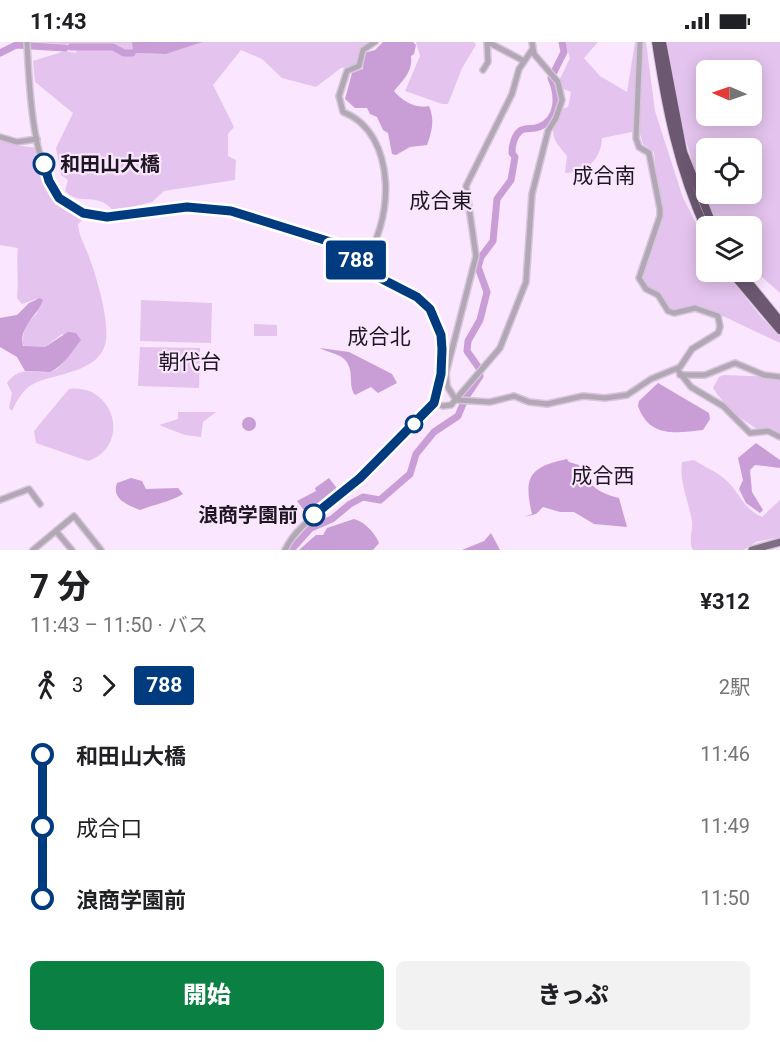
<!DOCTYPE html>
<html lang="ja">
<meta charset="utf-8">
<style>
body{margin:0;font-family:Roboto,"Noto Sans JP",sans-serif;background:#f2f2f2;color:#202124;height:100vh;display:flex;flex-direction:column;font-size:22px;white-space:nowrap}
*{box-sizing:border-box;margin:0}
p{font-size:20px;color:#757577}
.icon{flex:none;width:33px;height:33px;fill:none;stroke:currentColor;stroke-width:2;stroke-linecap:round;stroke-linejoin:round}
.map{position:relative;height:508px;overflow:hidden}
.side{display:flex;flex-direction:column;background:#fff;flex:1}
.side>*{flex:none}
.badge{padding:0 12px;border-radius:4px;font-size:21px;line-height:39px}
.needle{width:39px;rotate:272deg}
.controls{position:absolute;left:696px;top:18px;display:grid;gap:12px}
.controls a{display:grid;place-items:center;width:66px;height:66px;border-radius:9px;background:#fff;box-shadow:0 3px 15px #0003;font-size:30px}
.map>.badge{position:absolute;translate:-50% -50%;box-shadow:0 0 0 3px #fff}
.legs{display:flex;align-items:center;gap:9px;height:66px;padding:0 30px;font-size:20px}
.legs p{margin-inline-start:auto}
.head{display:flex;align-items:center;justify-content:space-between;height:102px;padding:0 30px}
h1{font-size:33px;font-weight:800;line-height:45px}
.button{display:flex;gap:12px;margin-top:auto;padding:12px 30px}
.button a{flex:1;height:69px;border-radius:9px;background:#0b8043;color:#fff;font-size:24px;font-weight:800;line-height:69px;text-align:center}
.button a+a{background:#f2f2f2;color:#202124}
ul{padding:0 30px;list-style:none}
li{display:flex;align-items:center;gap:21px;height:72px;font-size:22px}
li i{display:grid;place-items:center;width:9px;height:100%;margin:0 8px;background:currentColor}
li i::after{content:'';width:15px;height:15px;margin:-8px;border:4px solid;border-radius:50%;background:#fff}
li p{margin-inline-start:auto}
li:first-child i{background:linear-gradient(#0000 50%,currentColor 0)}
li:last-child i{background:linear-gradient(currentColor 50%,#0000 0)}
.status{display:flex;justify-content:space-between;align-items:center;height:42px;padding:0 30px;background:#fff;direction:ltr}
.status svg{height:16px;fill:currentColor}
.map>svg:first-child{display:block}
.green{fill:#e4c4ee;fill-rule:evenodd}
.water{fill:#c99dd5}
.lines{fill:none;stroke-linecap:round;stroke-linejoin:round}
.river{stroke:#c99dd5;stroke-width:7}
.minor-casing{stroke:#d7c5db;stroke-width:8}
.major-casing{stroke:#d7c5db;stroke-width:10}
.highway-casing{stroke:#d7c5db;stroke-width:10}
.minor{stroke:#b2a7b4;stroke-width:5}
.major{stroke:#7f6d84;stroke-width:7}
.highway{stroke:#6d5872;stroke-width:8}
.line-1-casing{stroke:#fff;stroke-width:14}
.line-1{stroke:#003b80;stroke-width:9}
.stop-1-dot{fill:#fff;stroke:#003b80;stroke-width:3}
.labels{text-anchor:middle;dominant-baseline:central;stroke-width:4.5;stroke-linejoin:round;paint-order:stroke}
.stop-label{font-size:20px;font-weight:bold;fill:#1e1621;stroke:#fae6ff;text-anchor:start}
.neighbourhood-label{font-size:21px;fill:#1e1621;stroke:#fae6ff}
</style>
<div class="status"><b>11:43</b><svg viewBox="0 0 49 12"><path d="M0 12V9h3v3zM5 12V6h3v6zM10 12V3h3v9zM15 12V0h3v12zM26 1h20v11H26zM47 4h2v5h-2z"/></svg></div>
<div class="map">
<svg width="780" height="508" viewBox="0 0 780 508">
<rect width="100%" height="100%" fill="#fae6ff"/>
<g class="green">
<path d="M31,0H132L133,11L166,12L203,0H374L359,9L356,24L341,26L316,45L282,36L262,17L241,8L213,43L234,85L228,92V114L236,118L235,138L164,149L152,160L114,169C110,166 106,161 102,160C87,154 78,162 65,149L68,138L61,133L56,106L73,71L35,40L33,19L65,9L76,11L77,3Z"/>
<polygon points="416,0 474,0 476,3 462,26 448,62 442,62 405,49 420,14"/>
<path d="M565,0H598L584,16L600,34L627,50L635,0H646L655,69L683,156L706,200V230H725L763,277L780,293V301L725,275L696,266L674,271L668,269L658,253L646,247L639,236L660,174L654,110L643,102L640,92L632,90L602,96C601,118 587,130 565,131L567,114C550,94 550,92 560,68L568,65L571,50L561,46L559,39L570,16Z"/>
<path d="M667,0H780V251L752,226V184H720L702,154L684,91ZM706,28H752V74H706ZM706,106H752V152H706Z"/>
<path d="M0,98L15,103L37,106C45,138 52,161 84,176L78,182C79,194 84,202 88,212C96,233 111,281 105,303C97,330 58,331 35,341C23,347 17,358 12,369L9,366L12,351L7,341C22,321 35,334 52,329C65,326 68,308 77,302L62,292L45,305H25L22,301L25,284L37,271L36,257L22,262L17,256C19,239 16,223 18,206L0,203Z"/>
<polygon points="141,258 212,261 211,301 140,299"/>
<polygon points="254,282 277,283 277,294 254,294"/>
<polygon points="140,305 200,306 199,346 138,344"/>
<path d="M724,333L780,335V398C754,388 727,369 713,346L719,335Z"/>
<path d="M69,347C114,341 132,404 88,419L36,401L34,389Z"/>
<polygon points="178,370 216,370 203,380 201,395 185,393 159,383 178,377"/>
<path d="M694,418C706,426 719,430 729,441C741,454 745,468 762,475L780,458V495L756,500L744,508H693C688,499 693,490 692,480C689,459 679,441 682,420Z"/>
</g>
<g class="water">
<polygon points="132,0 203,0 166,12 133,11"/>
<path d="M383,0H413L416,3L414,12L411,14C413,30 402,39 394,49C402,59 416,67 429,64C435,78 432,89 427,103L410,105L396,113L392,112L388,91L383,88L377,75L370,72L367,66H355L345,57L352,31L363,27L364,11L375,8Z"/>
<path d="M40,256L43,258C37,274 18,286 23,304L45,305L68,290L76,291L81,298C73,308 63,325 50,330L25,329L17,315L0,305V276L17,273L29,261Z"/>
<path d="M320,306L349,310L392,332L397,341L378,351L371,345L355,353C347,343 356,327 343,316C337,311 326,310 320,306Z"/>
<path d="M658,341L709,371L710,377L703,388C676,391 649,396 638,364L639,359Z"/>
<circle cx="249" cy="382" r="7"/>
<polygon points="756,401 780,418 780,426 755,423 750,428 752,450 763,468 760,471 746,461 739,447 743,438 738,416"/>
<path d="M567,417L569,420L579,423C588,443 598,451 619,456L627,485L594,482L574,470H560L543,465L536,472L524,475L532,472C523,434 530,425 567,417Z"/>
<path d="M131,436L142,439L146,447L178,446L183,452C170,460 155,462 140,468C128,463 111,457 117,441Z"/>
<polygon points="329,436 339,449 307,472 297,459 316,449 315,446"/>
<path d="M354,477C365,480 375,491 379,501L373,508H299L316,493H323L327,486Z"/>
<polygon points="491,491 500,508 462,508 484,499"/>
</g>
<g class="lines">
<g class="river">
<polyline points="71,5 113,5 124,11 132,11"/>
<polyline points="0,11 16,3 65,6"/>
<path d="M291,508L311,486L332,477L350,462L363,455L380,458L410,432L416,412L434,390L458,374L466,355L480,334L479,326L467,309L468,299L480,278L487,250L478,225L481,215L493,199L497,157L511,138L515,115L512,111C512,104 514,94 520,89C526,85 532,88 539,85C559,77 559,54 551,36L564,10L562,0"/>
</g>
<defs>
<g id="minor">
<path d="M27,0C29,42 32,132 64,161C97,190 160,163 201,165C234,168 317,190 344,207C356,216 366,228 379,236C393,244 410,249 423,260C449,281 445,330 435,358C428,374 410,386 398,397C378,416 360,437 339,455C319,472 297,483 285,508"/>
<polyline points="488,0 524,19"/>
<polyline points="532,8 519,27 512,52 466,144 476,214 446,331 447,344 456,358 490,360 514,354 529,360 547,362 583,354 605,356 627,353 651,337 680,325 692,307 718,291 720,285 718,274 695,266 674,271 668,269 658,253 646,247 639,236 660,174 660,167 649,111 639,105 636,96 640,0"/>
<polyline points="483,28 488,20 487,0"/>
<polyline points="0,95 17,100 37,97"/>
<path d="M361,222C395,183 398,91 343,70L339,54L347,29L359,24L363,8L375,0"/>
<polyline points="677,327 691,345 723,364 750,391 768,389 780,395"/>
<polyline points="680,333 705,333 735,321 764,333 780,335"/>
<polyline points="434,361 443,364 451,363 500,306 526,240 532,152 548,89 556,76 562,58 558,40 534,12 532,0"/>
<polyline points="0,458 29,447 40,462"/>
<polyline points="56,489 72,508"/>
<polyline points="33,508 74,474 101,508"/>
</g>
<polyline id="major" points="752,508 780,500"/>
<g id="highway">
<path d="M656,0C666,66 678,127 706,188"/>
<polyline points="662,0 683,110 713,184"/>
<polyline points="731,230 780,288"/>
<polyline points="740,230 780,279"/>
</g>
</defs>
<use href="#minor" class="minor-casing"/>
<use href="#major" class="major-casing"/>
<use href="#highway" class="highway-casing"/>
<use href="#minor" class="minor"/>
<use href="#major" class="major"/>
<use href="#highway" class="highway"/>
</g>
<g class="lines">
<defs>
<polyline id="line-1" points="44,122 49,139 59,156 83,171 107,175 187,165 231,169 334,201 376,234 417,255 430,267 441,293 442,307 441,332 434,361 360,436 314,473"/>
</defs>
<use href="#line-1" class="line-1-casing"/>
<use href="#line-1" class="line-1"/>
</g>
<g class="stop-1-dot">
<circle cx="44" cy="122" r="10"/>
<circle cx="414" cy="382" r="8"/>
<circle cx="314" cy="473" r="10"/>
</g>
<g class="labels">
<g class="stop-label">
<text x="60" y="122">和田山大橋</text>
<text x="298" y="473" text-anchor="end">浪商学園前</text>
</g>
<g class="neighbourhood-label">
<text x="604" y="134">成合南</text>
<text x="441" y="159">成合東</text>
<text x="379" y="295">成合北</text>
<text x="190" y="320">朝代台</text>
<text x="603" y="434">成合西</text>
</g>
</g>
</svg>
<div class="controls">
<a><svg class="needle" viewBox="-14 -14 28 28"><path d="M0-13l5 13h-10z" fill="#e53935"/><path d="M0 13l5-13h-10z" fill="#757577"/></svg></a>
<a><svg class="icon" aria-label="locate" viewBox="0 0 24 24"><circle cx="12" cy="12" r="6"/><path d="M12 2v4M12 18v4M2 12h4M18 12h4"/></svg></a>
<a><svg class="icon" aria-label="layers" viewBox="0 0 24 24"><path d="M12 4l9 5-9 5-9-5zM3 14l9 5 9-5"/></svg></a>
</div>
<b class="badge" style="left:356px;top:218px;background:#003b80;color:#fff">788</b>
</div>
<section class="side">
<div class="head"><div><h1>7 分</h1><p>11:43 – 11:50 · バス</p></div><b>¥312</b></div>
<div class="legs"><svg class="icon" aria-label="walk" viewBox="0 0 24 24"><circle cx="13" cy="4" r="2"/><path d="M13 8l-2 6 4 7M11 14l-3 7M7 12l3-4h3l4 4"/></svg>3<svg class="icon" aria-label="forward" viewBox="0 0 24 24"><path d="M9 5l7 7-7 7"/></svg><b class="badge" style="background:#003b80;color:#fff">788</b><p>2駅</p></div>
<ul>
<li><i style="color:#003b80"></i><b>和田山大橋</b><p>11:46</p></li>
<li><i style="color:#003b80"></i><span>成合口</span><p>11:49</p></li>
<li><i style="color:#003b80"></i><b>浪商学園前</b><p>11:50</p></li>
</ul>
<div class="button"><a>開始</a><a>きっぷ</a></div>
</section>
